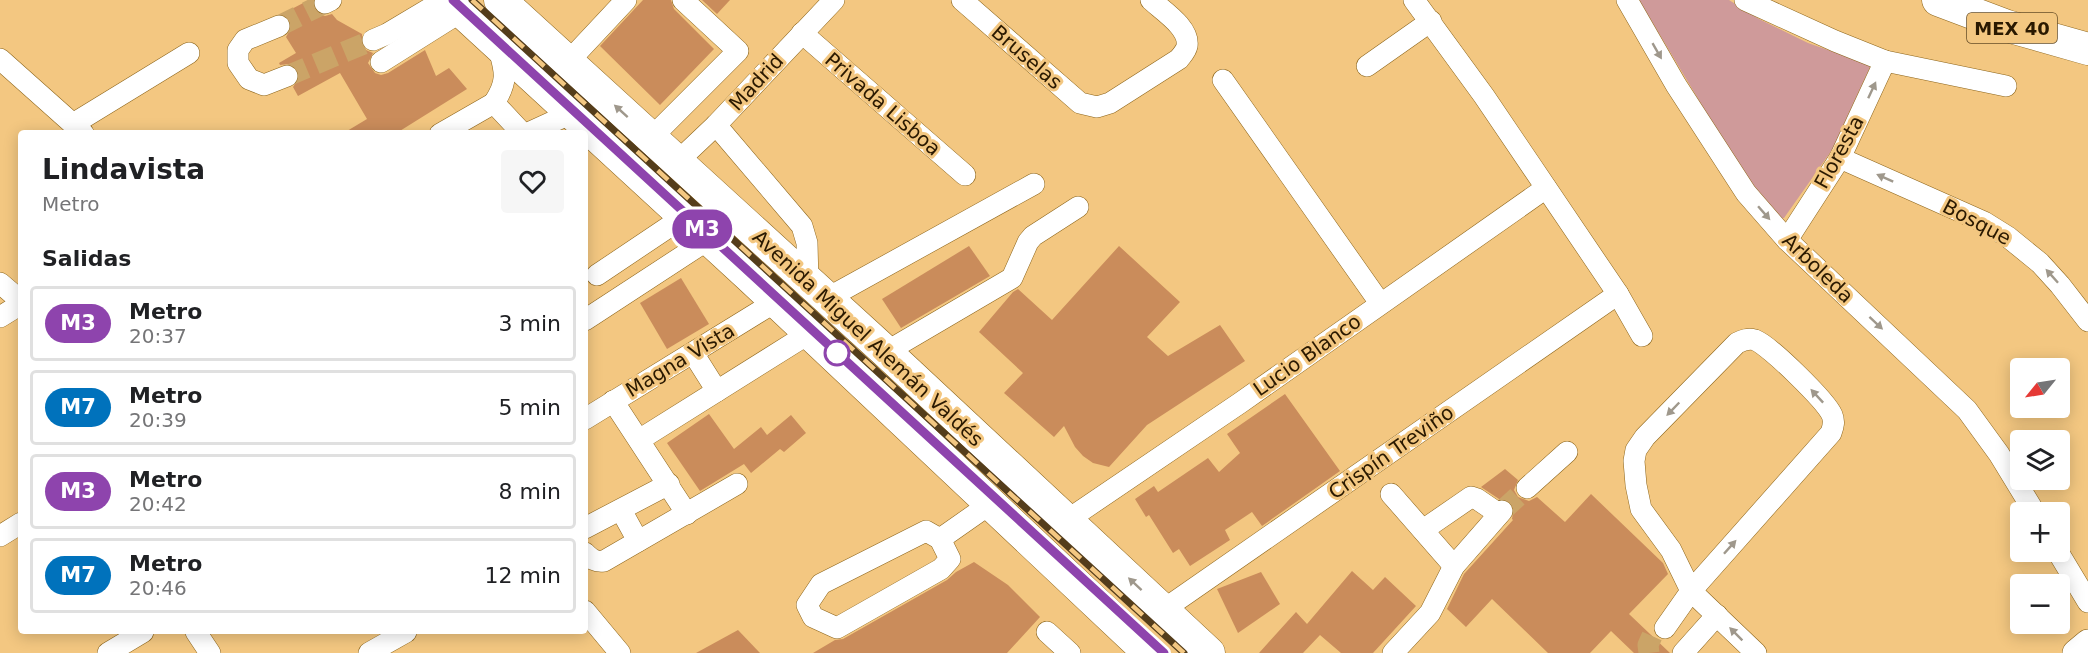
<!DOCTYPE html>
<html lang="es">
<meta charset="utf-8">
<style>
body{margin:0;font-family:"DejaVu Sans",sans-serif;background:#f6f6f6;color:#202124;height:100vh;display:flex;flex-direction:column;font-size:22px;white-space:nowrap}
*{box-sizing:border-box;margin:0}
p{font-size:20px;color:#757577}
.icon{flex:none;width:33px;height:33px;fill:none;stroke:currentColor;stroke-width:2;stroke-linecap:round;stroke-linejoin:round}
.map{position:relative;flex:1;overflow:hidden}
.panel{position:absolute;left:18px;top:130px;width:570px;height:504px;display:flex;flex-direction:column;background:#fff;border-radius:6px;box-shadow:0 3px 15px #0003}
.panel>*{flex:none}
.badge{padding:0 12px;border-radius:20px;font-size:21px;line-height:39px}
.needle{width:39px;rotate:240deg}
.buttons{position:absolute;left:2010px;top:358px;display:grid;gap:12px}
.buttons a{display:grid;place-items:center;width:60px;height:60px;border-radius:6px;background:#fff;box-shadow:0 3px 15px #0003;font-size:30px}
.map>.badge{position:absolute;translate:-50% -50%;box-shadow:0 0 0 3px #fff}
h2{padding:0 24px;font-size:22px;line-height:54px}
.round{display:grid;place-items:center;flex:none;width:63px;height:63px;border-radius:6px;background:#f6f6f6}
.head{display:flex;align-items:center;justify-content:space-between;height:102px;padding:0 24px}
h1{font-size:28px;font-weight:800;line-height:45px}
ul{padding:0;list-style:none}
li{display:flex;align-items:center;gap:18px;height:75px;margin:0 12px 9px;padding:0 12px;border:3px solid #e0e0e0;border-radius:6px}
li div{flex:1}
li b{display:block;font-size:22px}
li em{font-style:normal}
li .badge{min-width:66px;font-weight:700;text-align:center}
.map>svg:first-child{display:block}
.green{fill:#cf9a9a}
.building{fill:#ca8c5b}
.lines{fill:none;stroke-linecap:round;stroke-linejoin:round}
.minor-tunnel{stroke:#cba467;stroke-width:21;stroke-dasharray:21 10;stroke-linecap:butt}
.minor-casing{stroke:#8d651a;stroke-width:22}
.major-casing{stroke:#8d651a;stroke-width:28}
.highway-casing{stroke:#8d651a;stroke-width:33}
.minor{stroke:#fff;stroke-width:21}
.major{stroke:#fff;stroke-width:27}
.highway{stroke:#fff;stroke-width:32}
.rail-casing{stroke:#543d1b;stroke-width:7}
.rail{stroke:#f3c781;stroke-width:4.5;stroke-dasharray:14;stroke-linecap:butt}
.oneway{fill:#9f988c}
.line-casing{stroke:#fff;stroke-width:14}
.line{stroke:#8e44ad;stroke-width:9}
.stop-dot{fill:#fff;stroke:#8e44ad;stroke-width:3}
.labels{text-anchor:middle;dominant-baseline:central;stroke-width:6;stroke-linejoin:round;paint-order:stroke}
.shield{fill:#f3c781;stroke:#664d27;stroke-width:1.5}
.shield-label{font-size:18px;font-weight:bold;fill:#2a1900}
.street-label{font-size:20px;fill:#2a1900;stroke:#f3c781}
</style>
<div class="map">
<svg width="2088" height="653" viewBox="0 0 2088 653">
<rect width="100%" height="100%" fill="#f3c781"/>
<polygon class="green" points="1639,0 1729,0 1759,19 1808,43 1871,65 1832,150 1784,218 1776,218 1731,154"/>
<g class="building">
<polygon points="309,0 313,0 313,8 319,14 325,16 332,14 337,20 362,34 362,46 366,50 373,53 368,63 375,73 381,75 388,73 425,50 436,76 449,68 467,89 395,134 342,134 367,119 340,73 298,96 293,87 299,78 299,71 289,64 280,65 279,63 296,53 286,37 291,28 291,22 287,16 282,14"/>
<polygon points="643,0 671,0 674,9 714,49 660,105 600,46"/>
<polygon points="702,0 730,0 717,14"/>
<polygon points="969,246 990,276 901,328 882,299"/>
<polygon points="1119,246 1180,302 1147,337 1168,356 1220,325 1245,361 1147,425 1109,467 1093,463 1083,456 1075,447 1064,426 1054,437 1004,393 1023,373 979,332 1013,292 1018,289 1052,320"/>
<polygon points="764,265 931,419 929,421 764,266"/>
<polygon points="681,278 709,324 667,349 640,303"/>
<polygon points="1285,394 1340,471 1262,526 1252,512 1225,530 1230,540 1190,566 1179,549 1173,553 1149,515 1146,517 1135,499 1154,486 1158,492 1208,458 1219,472 1240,453 1227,434"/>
<polygon points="709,414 734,449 761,427 767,435 791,415 806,433 784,452 780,449 751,473 744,464 700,491 667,443"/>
<polygon points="1505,469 1518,480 1514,490 1518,497 1529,501 1537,497 1565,522 1591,494 1663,563 1668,574 1629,614 1670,653 1634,653 1611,631 1590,653 1548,653 1492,599 1466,627 1447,609 1464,574 1513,520 1512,519 1514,507 1511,502 1505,499 1499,499 1481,487"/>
<polygon points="974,562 1008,585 1040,617 1007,653 813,653 835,640 843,639 947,580 956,572"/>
<polygon points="1352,571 1373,590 1385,577 1416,606 1373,653 1341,653 1320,635 1303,653 1259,653 1296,612 1307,624"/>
<polygon points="1261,572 1280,604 1238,633 1217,589"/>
<polygon points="738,630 760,653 696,653"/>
</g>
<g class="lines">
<g class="minor-tunnel">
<polyline points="279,26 325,3"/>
<polyline points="287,76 373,40"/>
<polyline points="1502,511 1527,488"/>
<polyline points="1649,653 1648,645 1652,636"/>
</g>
<defs>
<g id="minor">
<path d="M962,0L1080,103L1097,107L1110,103L1179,59C1182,55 1186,51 1187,46C1190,28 1163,11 1151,0"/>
<polyline points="1414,0 1484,96 1618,294 1642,336"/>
<polyline points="1627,0 1676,85 1746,193 1787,240 1967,410 1999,454 2035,513"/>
<polyline points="1745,0 1835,41 1885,61 2006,86"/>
<polyline points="325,3 331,0"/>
<polyline points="279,26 245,40 238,50 238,63 249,79 264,85 287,76"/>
<polyline points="802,33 965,175"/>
<polyline points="373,40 387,34 444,0"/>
<polyline points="0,59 83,133"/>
<polyline points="381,62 462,11"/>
<polyline points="568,62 626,0"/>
<polyline points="1367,66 1431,21"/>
<polyline points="1223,80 1380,303"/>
<path d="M494,103C509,80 505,71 498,45"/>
<polyline points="73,124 189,53"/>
<polyline points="716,125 802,226 807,243 808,283"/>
<polyline points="440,134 494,103 523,134"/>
<polyline points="526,134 572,113"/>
<polyline points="651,138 738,51 683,0"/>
<polyline points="1840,158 1984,222 2008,237 2040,263 2060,285 2088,321"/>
<polyline points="677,162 716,125 834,0"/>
<polyline points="1787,240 1840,158 1885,61"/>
<polyline points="597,275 685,216"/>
<polyline points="0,283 21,301"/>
<polyline points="826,299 1034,184"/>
<polyline points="0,317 21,304"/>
<polyline points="585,320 709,239"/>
<polyline points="886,352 1012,278 1028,242 1033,236 1078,207"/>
<polyline points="693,353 717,391"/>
<polyline points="613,401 687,514"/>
<polyline points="585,419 775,302"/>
<polyline points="639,440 808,334"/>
<polyline points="1527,488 1567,452"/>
<polyline points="1391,494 1454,566"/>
<polyline points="621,510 638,541"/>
<polyline points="1066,521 1240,403 1546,188"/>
<polyline points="585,528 669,484"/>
<polyline points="1423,530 1471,497 1477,499 1499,514"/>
<polygon points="926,531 940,539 950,559 941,569 837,628 813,617 807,605 821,584"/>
<polyline points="0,536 21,523"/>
<polyline points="940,539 990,504"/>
<polyline points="2058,552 2088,602"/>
<path d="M585,553C591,559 595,562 604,561L737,484"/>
<polyline points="1163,610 1618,294"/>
<polyline points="585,611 620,653"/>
<path d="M1665,628L1691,591L1831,433C1833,427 1835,422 1832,415C1826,401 1769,345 1755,340C1748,338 1743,340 1737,343L1645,437L1636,450L1634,461L1636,485L1641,509L1671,550L1691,591L1756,653"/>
<polyline points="196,632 210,653"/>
<polyline points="1047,632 1070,653"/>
<polyline points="108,653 143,632"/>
<polyline points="369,653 406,632"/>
<polyline points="1393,653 1430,613 1454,566 1502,511"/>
<polyline points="1683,653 1717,615"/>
</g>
<polyline id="major" points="2076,653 2088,643"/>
<g id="highway">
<polyline points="449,0 749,276 1149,653"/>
<polyline points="500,0 886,352 1209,653"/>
<polyline points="1938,0 2007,26 2088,49"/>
</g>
</defs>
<use href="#minor" class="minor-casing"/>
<use href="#major" class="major-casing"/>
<use href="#highway" class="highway-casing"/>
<use href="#minor" class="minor"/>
<use href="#major" class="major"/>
<use href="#highway" class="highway"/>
<defs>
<g id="rail">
<polyline points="453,0 1164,653"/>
<polyline points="472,0 1184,653"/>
</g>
</defs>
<use href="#rail" class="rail-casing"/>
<use href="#rail" class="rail"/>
</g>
<defs><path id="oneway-solid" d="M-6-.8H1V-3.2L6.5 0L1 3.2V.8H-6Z" transform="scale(1.5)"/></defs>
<g class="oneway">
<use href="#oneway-solid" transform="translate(1657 51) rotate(60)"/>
<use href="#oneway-solid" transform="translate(1872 90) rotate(-65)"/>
<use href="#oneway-solid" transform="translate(621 111) rotate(-138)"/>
<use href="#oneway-solid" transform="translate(1885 178) rotate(-156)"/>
<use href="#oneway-solid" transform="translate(1764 213) rotate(49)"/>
<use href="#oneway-solid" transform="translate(2052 276) rotate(-132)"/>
<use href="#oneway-solid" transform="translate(1876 323) rotate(43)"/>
<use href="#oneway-solid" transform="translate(1817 396) rotate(-133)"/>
<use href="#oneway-solid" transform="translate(1673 409) rotate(134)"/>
<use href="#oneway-solid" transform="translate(1730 547) rotate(-48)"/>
<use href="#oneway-solid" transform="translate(1135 584) rotate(-137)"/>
<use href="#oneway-solid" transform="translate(1736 634) rotate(-135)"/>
</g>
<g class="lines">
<defs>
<polyline id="line" points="453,0 1164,653"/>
</defs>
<use href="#line" class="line-casing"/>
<use href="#line" class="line"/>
</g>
<circle class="stop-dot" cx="837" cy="353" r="12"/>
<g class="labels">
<rect class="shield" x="1967" y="13" width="90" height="30" rx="4.5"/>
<g class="shield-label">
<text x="2012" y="28">MEX 40</text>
</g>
<g class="street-label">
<text transform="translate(1027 57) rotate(41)">Bruselas</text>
<text transform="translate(756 82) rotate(-47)">Madrid</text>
<text transform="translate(883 104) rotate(41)">Privada Lisboa</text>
<text transform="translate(1839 152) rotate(-61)">Floresta</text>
<text transform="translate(1977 222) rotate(28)">Bosque</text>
<text transform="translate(1818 268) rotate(44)">Arboleda</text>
<text transform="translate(868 338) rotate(43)">Avenida Miguel Alemán Valdés</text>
<text transform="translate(1307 355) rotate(-35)">Lucio Blanco</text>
<text transform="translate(680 360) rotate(-31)">Magna Vista</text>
<text transform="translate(1391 452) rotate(-35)">Crispín Treviño</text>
</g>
</g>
</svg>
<div class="buttons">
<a><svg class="needle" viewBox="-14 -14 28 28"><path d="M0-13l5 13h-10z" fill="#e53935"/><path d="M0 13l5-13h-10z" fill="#757577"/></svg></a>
<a><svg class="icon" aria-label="layers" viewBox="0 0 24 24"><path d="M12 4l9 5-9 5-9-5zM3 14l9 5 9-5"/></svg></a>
<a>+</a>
<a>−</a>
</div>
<b class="badge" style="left:702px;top:229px;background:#8e44ad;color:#fff">M3</b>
<section class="panel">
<div class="head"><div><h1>Lindavista</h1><p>Metro</p></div><a class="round"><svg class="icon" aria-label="heart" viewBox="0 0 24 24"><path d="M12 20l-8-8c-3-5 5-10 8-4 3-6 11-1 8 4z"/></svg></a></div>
<h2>Salidas</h2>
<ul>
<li><span class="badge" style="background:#8e44ad;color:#fff">M3</span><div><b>Metro</b><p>20:37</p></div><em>3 min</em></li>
<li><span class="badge" style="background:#0072bc;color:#fff">M7</span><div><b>Metro</b><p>20:39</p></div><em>5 min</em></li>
<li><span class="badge" style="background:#8e44ad;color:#fff">M3</span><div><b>Metro</b><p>20:42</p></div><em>8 min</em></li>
<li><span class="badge" style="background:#0072bc;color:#fff">M7</span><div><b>Metro</b><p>20:46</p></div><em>12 min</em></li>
</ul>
</section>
</div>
